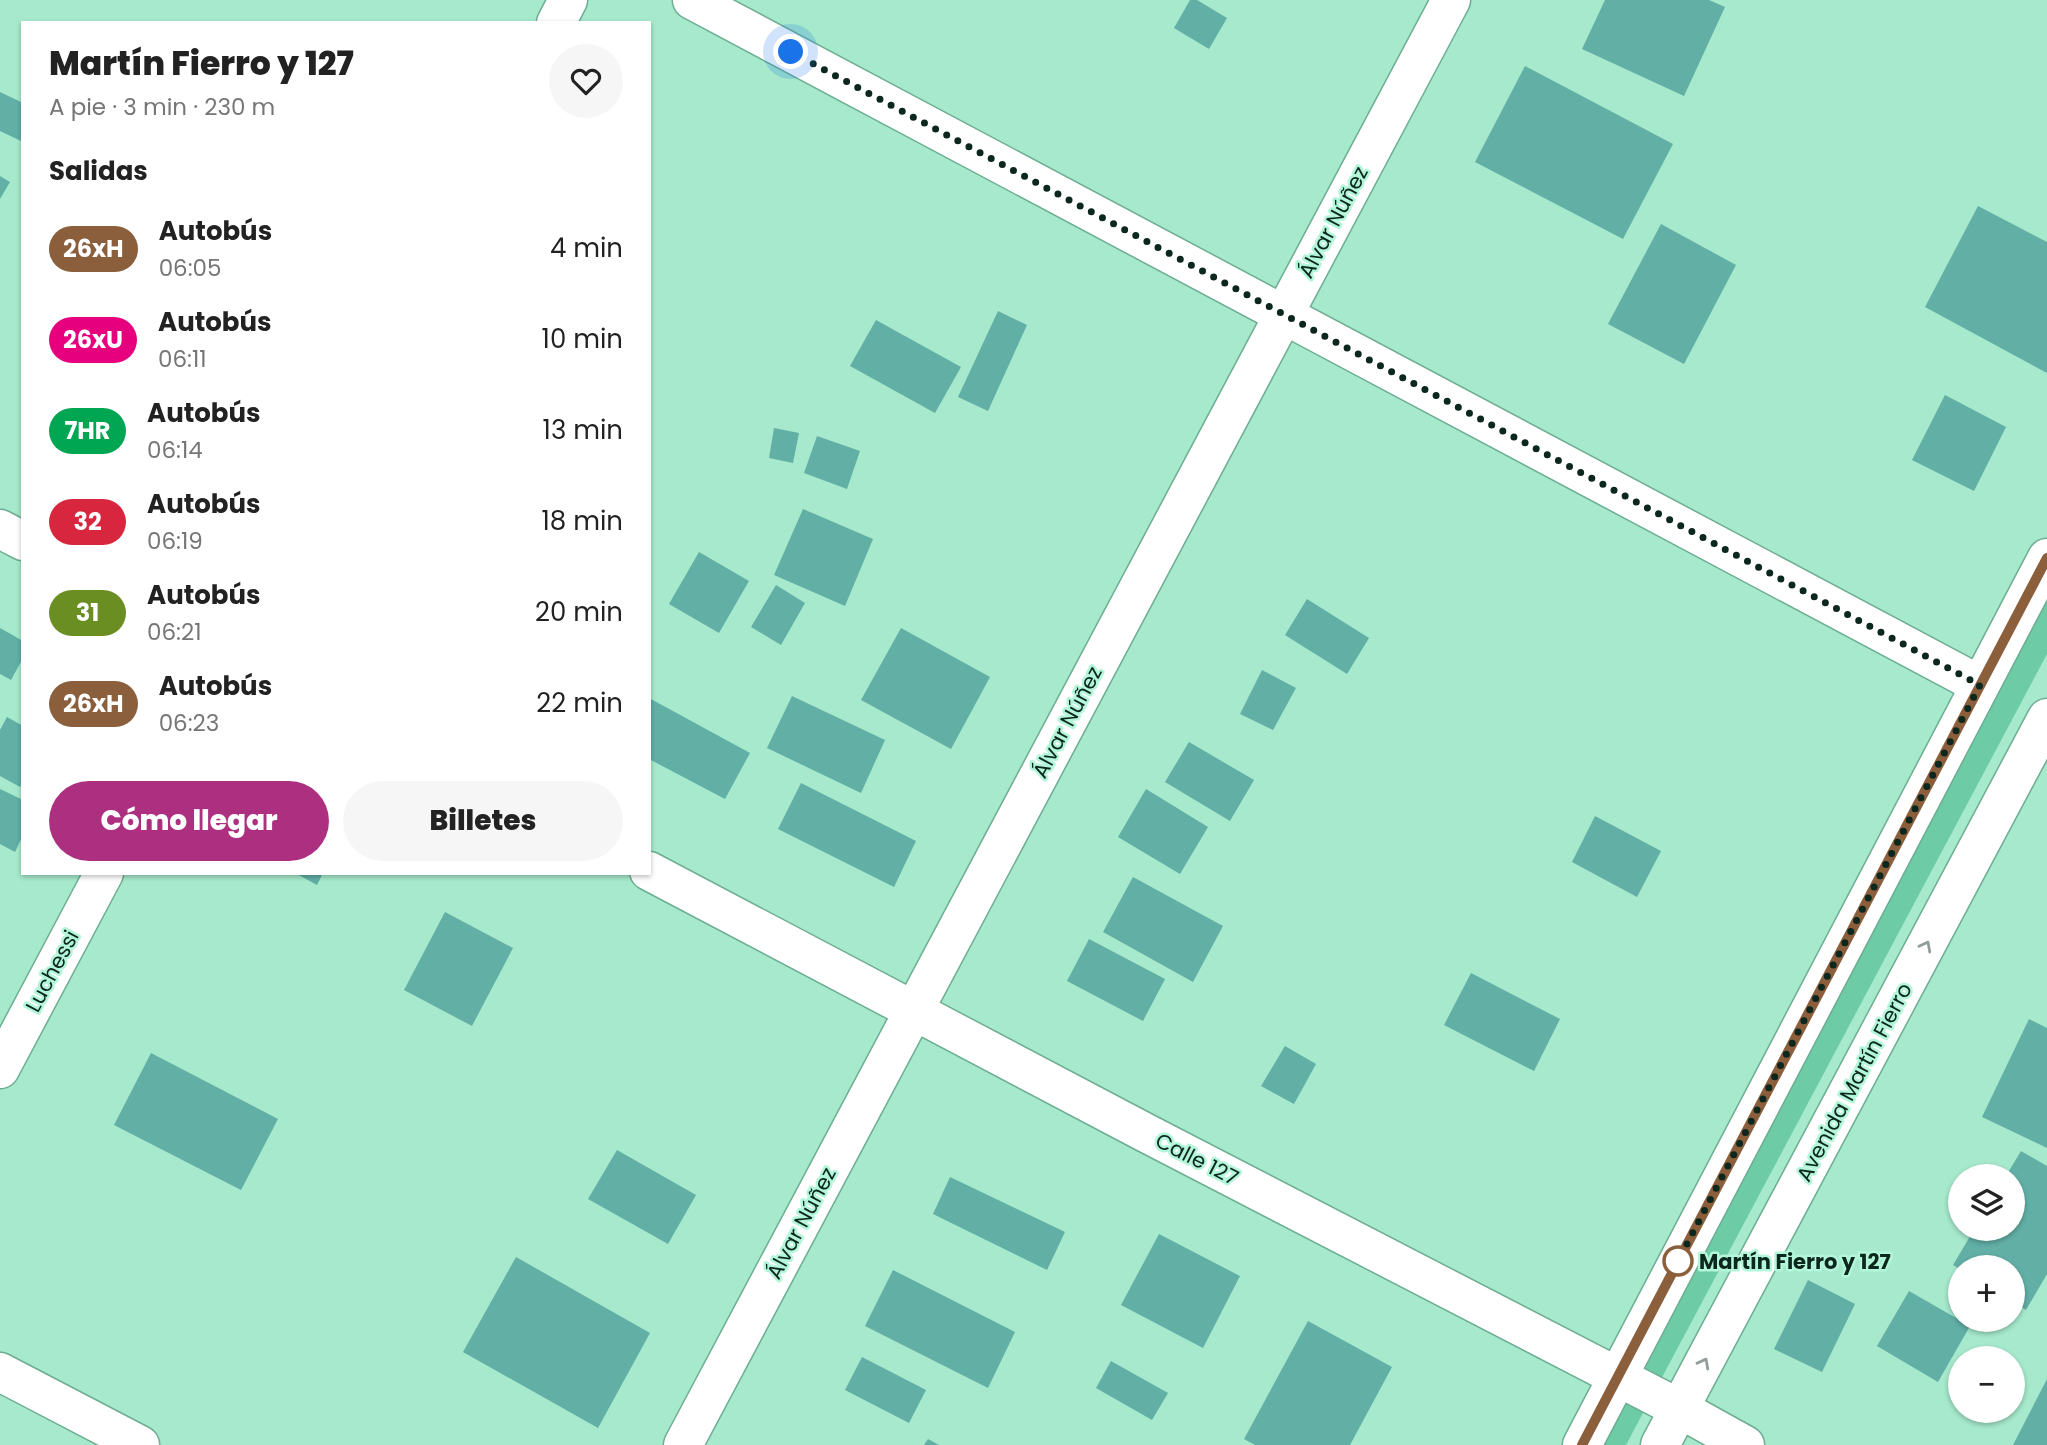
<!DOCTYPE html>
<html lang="es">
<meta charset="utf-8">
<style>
body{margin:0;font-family:Poppins,sans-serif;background:#f6f6f6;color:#222;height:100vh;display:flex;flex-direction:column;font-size:26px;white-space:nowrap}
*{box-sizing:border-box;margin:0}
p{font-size:23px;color:#767676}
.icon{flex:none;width:38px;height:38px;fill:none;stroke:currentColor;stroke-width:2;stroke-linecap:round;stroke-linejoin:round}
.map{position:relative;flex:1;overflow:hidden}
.side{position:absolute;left:21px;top:21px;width:630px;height:854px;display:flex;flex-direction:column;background:#fff;border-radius:0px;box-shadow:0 2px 5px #0004}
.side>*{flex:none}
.badge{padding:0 14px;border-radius:23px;font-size:24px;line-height:46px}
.fabs{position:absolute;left:1948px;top:1164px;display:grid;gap:14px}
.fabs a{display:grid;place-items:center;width:77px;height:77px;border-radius:50%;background:#fff;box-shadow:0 2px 5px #0004;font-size:35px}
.you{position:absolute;width:35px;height:35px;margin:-18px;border:5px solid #fff;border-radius:50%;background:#1a73e8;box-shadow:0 0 0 10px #1a73e833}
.map>.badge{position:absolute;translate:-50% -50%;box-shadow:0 0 0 4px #fff}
h2{padding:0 28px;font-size:26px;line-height:63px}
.round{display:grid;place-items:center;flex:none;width:74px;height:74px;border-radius:37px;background:#f6f6f6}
.summary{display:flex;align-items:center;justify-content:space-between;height:119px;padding:0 28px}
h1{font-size:33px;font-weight:800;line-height:52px}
.cta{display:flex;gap:14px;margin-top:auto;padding:14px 28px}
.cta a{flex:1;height:80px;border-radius:42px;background:#ad3080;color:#fff;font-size:28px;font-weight:800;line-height:80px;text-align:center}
.cta a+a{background:#f6f6f6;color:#222}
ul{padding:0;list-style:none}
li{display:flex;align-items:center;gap:21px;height:91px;padding:0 28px}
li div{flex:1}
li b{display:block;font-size:26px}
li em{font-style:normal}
li .badge{min-width:77px;font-weight:700;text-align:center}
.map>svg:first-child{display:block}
.green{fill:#6dcca6}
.building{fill:#62afa6}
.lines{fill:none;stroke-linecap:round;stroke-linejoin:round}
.minor-casing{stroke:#6dad92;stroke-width:41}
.major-casing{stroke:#6dad92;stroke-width:41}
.minor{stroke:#fff;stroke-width:38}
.major{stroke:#fff;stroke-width:38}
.oneway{stroke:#929e99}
.line-casing{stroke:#fff;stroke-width:16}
.line{stroke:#8b5e3c;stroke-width:10}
.walk{stroke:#0c271d;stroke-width:7;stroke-dasharray:0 12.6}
.stop-dot{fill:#fff;stroke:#8b5e3c;stroke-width:3.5}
.labels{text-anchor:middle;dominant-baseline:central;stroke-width:5;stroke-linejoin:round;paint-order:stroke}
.street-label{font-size:21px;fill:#0c271d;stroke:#b3f6d9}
.stop-label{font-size:21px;font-weight:bold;fill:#0c271d;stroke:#b3f6d9;text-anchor:start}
</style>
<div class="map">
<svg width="2047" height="1445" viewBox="0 0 2047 1445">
<rect width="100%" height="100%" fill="#a6e9cc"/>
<polygon class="green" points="2047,593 2047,654 1626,1445 1594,1445"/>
<g class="building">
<polygon points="1190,0 1197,0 1227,18 1209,49 1174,28"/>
<polygon points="1605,0 1709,0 1725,7 1684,96 1582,49"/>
<polygon points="1525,66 1673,144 1623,239 1475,162"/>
<polygon points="0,92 23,103 23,142 0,131"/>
<polygon points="0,176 10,182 0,199"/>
<polygon points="1978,206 2047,242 2047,373 1925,307"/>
<polygon points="1661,224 1736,265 1684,364 1608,324"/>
<polygon points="998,311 1027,325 988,411 958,397"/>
<polygon points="876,320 961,367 935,413 850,366"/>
<polygon points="1945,395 2006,427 1974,491 1912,460"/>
<polygon points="774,428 799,433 793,463 769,458"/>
<polygon points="817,436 860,451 847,489 804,473"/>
<polygon points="803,509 873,539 845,606 774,575"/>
<polygon points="699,552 749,581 719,633 669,604"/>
<polygon points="776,585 805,603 781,645 751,627"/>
<polygon points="1307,599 1369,638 1347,674 1285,635"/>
<polygon points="0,628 23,641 23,658 11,680 0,674"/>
<polygon points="901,628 990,677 951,749 861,700"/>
<polygon points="1262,670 1296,688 1273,730 1240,714"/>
<polygon points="792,696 885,740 861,793 767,748"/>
<polygon points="649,698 750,753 725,799 649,759"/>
<polygon points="7,717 23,726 23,783 20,787 0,776 0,730"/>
<polygon points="1189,742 1254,780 1230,821 1165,782"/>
<polygon points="801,783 916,841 894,887 778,829"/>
<polygon points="0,789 23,800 23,835 15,852 0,844"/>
<polygon points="1146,789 1208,827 1180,874 1118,837"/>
<polygon points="1595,816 1661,851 1637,897 1572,862"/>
<polygon points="295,873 323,873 317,885"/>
<polygon points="1133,877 1223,926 1193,982 1103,932"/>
<polygon points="445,912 513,948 472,1026 404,990"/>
<polygon points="1089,939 1165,979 1143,1021 1067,981"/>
<polygon points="1471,973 1560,1019 1534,1071 1444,1025"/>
<polygon points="2029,1019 2047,1028 2047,1148 1982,1117"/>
<polygon points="1285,1046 1316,1064 1294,1104 1261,1086"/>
<polygon points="151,1053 278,1119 241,1190 114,1125"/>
<polygon points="617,1150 696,1195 668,1244 588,1199"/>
<polygon points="2021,1151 2047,1166 2047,1274 2026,1310 2012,1301 2012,1267 1960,1267 1960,1269 1953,1265 1975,1228 2012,1228 2012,1176 2006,1176"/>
<polygon points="950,1177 1065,1232 1047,1270 933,1214"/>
<polygon points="1159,1234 1240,1276 1203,1348 1121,1305"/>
<polygon points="516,1257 650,1333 598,1428 463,1352"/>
<polygon points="893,1270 1015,1332 988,1388 865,1326"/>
<polygon points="1808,1280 1855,1304 1822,1372 1774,1349"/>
<polygon points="1909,1291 1970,1326 1938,1382 1877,1346"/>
<polygon points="1308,1321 1392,1367 1350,1445 1255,1445 1244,1439"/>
<polygon points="862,1357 926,1390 909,1423 845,1390"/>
<polygon points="1111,1361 1168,1393 1152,1420 1096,1388"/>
<polygon points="2047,1379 2047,1445 2013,1445"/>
<polygon points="928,1439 939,1445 924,1445"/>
</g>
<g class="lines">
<defs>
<g id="minor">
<polyline points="692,0 1980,685"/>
<polyline points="556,23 568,0"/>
<polyline points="0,529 23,541"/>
<polyline points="649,871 1146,1133 1680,1409 1745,1445"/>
<polyline points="0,1069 104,873"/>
<polyline points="0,1372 140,1445"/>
<polyline points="683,1445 1451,0"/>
</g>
<g id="major">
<polyline points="1582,1445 2047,558"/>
<polyline points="1660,1445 2047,718"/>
</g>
</defs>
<use href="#minor" class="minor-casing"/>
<use href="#major" class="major-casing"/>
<use href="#minor" class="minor"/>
<use href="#major" class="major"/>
</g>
<defs><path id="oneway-chevron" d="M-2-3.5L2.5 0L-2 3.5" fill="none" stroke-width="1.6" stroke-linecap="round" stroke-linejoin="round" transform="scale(1.75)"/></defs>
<g class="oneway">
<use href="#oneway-chevron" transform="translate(1926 946) rotate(-62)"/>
<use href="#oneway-chevron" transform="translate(1704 1363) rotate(-62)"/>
</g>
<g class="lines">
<defs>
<polyline id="line" points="1582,1445 2047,558"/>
</defs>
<use href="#line" class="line-casing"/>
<use href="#line" class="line"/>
<polyline class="walk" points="791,52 1980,685 1678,1261"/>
</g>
<circle class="stop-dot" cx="1678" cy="1261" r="14"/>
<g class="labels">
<g class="street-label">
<text transform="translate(1333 222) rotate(-62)">Álvar Núñez</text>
<text transform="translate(1067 722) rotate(-62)">Álvar Núñez</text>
<text transform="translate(52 971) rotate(-62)">Luchessi</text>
<text transform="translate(1854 1082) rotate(-62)">Avenida Martín Fierro</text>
<text transform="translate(1197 1159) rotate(27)">Calle 127</text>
<text transform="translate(801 1223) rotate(-62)">Álvar Núñez</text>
</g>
<g class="stop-label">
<text x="1699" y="1261">Martín Fierro y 127</text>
</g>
</g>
</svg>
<div class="fabs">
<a><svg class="icon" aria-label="layers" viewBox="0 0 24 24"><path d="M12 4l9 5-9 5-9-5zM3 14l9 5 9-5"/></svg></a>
<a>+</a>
<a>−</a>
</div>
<div class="you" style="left:791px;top:52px"></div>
<section class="side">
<div class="summary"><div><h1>Martín Fierro y 127</h1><p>A pie · 3 min · 230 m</p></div><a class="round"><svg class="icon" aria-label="heart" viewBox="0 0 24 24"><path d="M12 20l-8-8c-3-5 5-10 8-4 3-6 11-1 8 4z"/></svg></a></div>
<h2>Salidas</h2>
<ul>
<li><span class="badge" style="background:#8b5e3c;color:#fff">26xH</span><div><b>Autobús</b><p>06:05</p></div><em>4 min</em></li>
<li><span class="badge" style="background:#e6007e;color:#fff">26xU</span><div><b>Autobús</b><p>06:11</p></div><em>10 min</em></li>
<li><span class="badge" style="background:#00a651;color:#fff">7HR</span><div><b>Autobús</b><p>06:14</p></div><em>13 min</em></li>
<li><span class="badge" style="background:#d7263d;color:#fff">32</span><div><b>Autobús</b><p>06:19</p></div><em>18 min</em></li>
<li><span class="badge" style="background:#6b8e23;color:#fff">31</span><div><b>Autobús</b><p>06:21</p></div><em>20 min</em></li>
<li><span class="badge" style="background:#8b5e3c;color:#fff">26xH</span><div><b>Autobús</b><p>06:23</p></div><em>22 min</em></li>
</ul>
<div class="cta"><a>Cómo llegar</a><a>Billetes</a></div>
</section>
</div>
